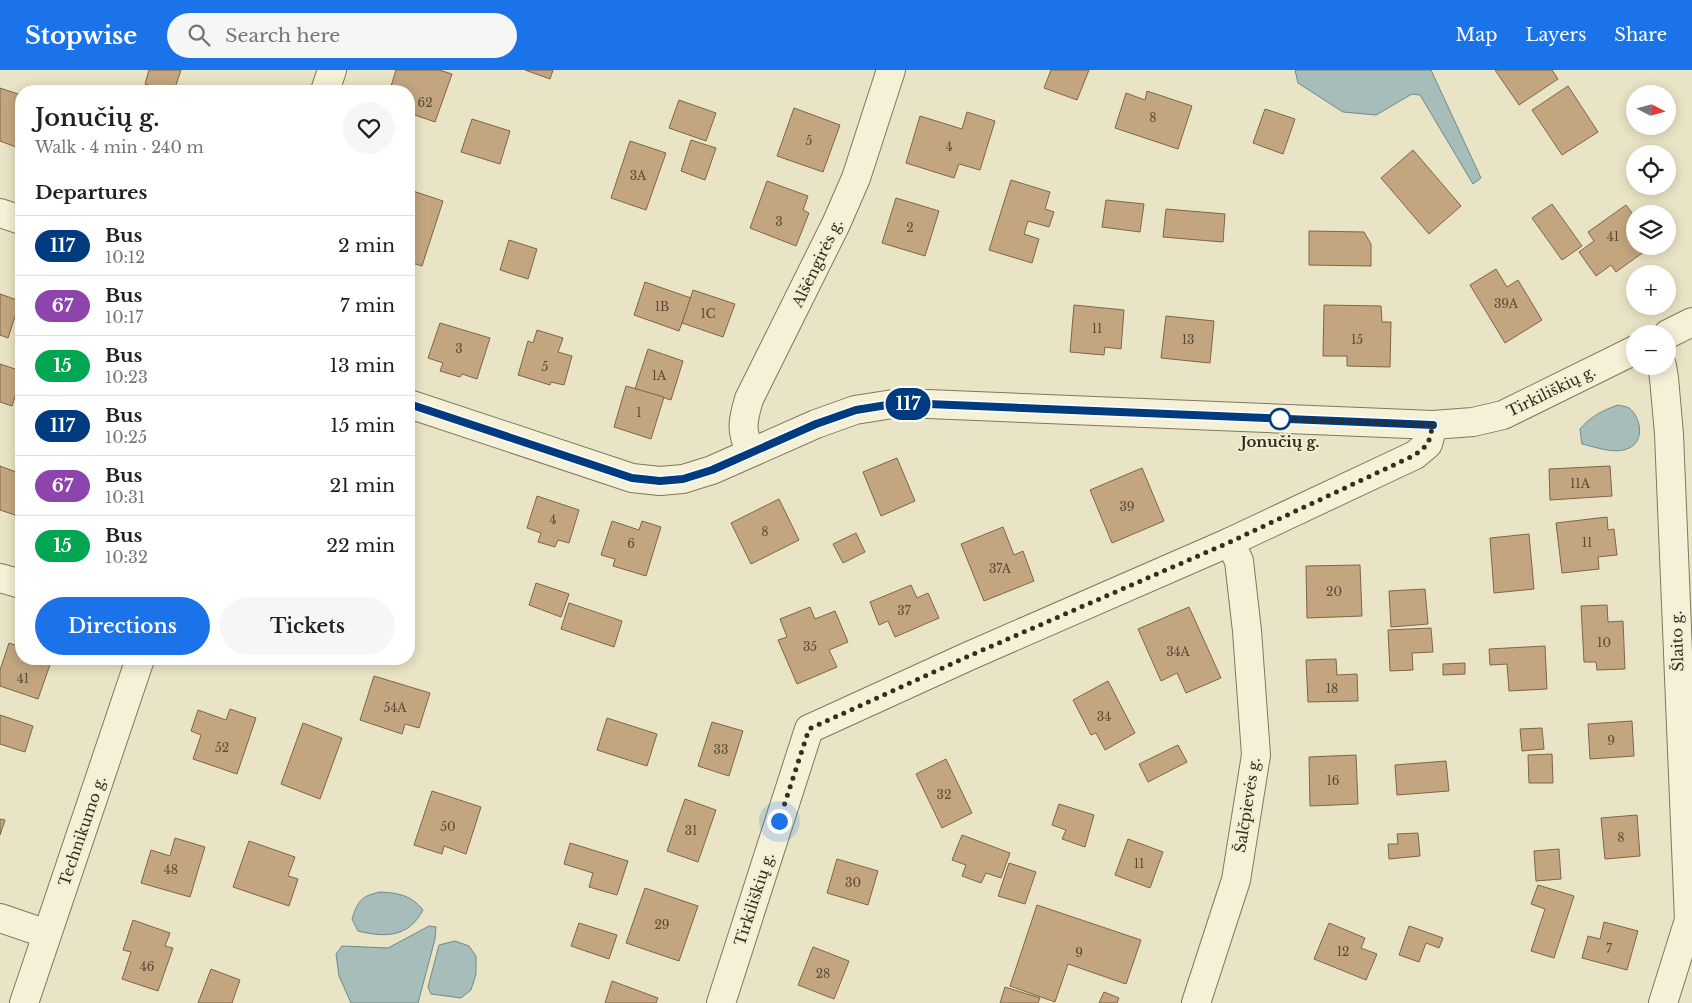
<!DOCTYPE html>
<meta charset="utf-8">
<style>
body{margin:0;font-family:"Libre Baskerville",serif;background:#f6f6f6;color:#202124;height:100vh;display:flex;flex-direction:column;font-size:19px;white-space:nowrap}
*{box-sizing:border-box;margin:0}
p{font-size:16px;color:#757577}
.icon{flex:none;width:28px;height:28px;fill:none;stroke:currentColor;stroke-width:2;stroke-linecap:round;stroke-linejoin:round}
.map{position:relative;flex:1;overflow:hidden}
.sheet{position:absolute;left:15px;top:15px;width:400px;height:580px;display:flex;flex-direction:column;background:#fff;border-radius:20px;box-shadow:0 2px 12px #0003}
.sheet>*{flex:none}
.badge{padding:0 10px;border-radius:16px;font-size:18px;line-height:32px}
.needle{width:32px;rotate:96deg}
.tools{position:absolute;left:1626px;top:15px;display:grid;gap:10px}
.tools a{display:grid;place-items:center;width:50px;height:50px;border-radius:50%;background:#fff;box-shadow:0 2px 12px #0003;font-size:25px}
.you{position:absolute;width:25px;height:25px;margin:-12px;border:4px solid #fff;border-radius:50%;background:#1a73e8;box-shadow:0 0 0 8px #1a73e833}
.map>.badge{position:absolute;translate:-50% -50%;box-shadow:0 0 0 2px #fff}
h2{padding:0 20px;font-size:19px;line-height:45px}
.round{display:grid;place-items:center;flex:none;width:52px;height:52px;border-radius:26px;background:#f6f6f6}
.head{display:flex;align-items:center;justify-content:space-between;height:85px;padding:0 20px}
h1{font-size:24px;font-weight:600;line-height:38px}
.button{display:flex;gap:10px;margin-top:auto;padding:10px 20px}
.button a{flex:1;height:58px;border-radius:30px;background:#1a73e8;color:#fff;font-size:20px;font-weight:600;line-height:58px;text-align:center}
.button a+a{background:#f6f6f6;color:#202124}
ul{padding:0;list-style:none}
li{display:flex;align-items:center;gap:15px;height:60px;padding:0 20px;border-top:1px solid #e0e0e0}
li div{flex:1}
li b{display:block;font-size:19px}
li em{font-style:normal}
li .badge{min-width:55px;font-weight:700;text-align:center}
header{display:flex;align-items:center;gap:30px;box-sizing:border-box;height:70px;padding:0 25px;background:#1a73e8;color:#fff}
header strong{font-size:24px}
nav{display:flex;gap:28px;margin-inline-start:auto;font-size:18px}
.search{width:350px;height:45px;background:#f6f6f6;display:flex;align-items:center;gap:12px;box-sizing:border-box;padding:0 18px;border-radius:28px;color:#757577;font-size:19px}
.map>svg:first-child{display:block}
.water{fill:#a6bdba;stroke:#6e8a88}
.building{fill:#c3a67f;stroke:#7e6546}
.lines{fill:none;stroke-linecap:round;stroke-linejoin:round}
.minor-casing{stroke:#82775d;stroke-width:30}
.tertiary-casing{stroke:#82775d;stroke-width:30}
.minor{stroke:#f5f1d8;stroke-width:28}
.tertiary{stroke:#f5f1d8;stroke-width:28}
.line-casing{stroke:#fff;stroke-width:11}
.line{stroke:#003b80;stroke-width:8}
.walk{stroke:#342d20;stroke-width:5;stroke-dasharray:0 9}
.stop-dot{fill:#fff;stroke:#003b80;stroke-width:2.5}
.labels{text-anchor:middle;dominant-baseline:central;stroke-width:4;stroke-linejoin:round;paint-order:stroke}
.number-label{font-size:12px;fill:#584b38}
.street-label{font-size:15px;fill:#342d20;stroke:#f1eed4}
.stop-label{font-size:15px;font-weight:bold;fill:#342d20;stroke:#f1eed4}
</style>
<header>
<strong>Stopwise</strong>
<div class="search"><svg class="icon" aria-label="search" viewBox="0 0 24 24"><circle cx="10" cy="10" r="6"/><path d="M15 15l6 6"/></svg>Search here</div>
<nav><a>Map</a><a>Layers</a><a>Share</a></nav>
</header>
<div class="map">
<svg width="1692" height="933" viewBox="0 0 1692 933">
<rect width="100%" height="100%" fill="#e9e4c5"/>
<g class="water">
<polygon points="1295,0 1431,0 1481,108 1473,114 1420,25 1412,24 1376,45 1343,42 1298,13"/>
<path d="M1618,335C1621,336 1626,336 1629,338C1641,347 1645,371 1629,378C1615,385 1596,377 1582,374L1580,359C1590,347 1603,340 1618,335Z"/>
<path d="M380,822C398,823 411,825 423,840C409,867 386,868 358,861L352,849C358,831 361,826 380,822Z"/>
<polygon points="429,856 436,857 435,869 418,933 351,933 339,906 336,884 342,876 388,878"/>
<polygon points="455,871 469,876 476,886 476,904 471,920 461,928 431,924 428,917 439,875"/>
</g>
<g class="building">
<polygon points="149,0 181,0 174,21 166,21 145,14"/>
<polygon points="396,0 439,0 452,4 435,52 409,43 409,21 397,21 398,19 391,16"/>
<polygon points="525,0 553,0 550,9"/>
<polygon points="1051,0 1089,0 1077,30 1044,18"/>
<polygon points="1495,0 1552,0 1558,9 1519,35"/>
<polygon points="1568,16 1598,62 1562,85 1532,40"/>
<polygon points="0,18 21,25 21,79 0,71"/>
<polygon points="1147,21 1192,36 1178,79 1115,58 1126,23 1145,30"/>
<polygon points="679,30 716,43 706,71 669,58"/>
<polygon points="794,38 840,55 823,102 777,86"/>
<polygon points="1265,39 1295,49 1283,84 1253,73"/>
<polygon points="967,42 995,51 980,100 959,94 954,108 906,93 920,46 962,59"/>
<polygon points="472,49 510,61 500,94 461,82"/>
<polygon points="691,70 716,78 705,110 681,101"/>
<polygon points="630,71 666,83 646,140 611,128"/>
<polygon points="1413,80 1461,136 1429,164 1381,108"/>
<polygon points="1011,110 1050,122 1045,139 1054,142 1049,157 1028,151 1024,164 1039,169 1032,193 989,180"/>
<polygon points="767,111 808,126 803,140 809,143 796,176 750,158"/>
<polygon points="413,121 443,131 422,196 409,192 409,134"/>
<polygon points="896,128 939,141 925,186 882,173"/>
<polygon points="1106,130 1144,134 1140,162 1102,157"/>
<polygon points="1552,134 1582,176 1562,190 1532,148"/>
<polygon points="1626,135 1635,147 1635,176 1652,176 1616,202 1611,195 1596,206 1579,182 1594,171 1588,162"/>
<polygon points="1166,139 1225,144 1223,172 1163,167"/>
<polygon points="1309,161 1364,162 1371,174 1371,196 1309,195"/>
<polygon points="509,170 537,179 528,209 500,200"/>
<polygon points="1496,199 1507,217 1518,210 1542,250 1505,273 1470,215"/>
<polygon points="645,212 691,228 679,261 634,245"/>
<polygon points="693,220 735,234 723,267 682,253"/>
<polygon points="0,224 20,231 8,268 0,265"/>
<polygon points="1074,235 1124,240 1121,279 1105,277 1104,285 1070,282"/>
<polygon points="1324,235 1381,236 1382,252 1391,252 1390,297 1347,296 1347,286 1323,286"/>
<polygon points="1166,246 1214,251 1210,293 1161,288"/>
<polygon points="440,253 490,268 477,309 462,304 460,307 440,301 443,293 428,288"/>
<polygon points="537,260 563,268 558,282 572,286 564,315 551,312 550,315 518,305 528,271 533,273"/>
<polygon points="648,279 683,291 671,330 635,319"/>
<polygon points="0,294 21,301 21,308 12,336 0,332"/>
<polygon points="626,316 664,327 651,369 614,357"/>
<polygon points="897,388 915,431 881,446 863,402"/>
<polygon points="0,396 21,404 21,428 15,445 0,440"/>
<polygon points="1610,396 1612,426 1550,430 1549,399"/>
<polygon points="1142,398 1164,451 1112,473 1090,420"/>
<polygon points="537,426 579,440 569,473 558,470 555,477 538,472 541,463 527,458"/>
<polygon points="409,429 414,430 409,448"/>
<polygon points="779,429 799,470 751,494 731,453"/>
<polygon points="1607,447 1608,460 1614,459 1617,485 1598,487 1599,499 1562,503 1556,453"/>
<polygon points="612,451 639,460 642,451 661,457 646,506 613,496 615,489 601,485"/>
<polygon points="1003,457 1014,485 1023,481 1034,511 984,531 961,474"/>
<polygon points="856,463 865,482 843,493 833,474"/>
<polygon points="1529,464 1534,519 1494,523 1490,468"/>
<polygon points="1360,495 1362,546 1307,548 1306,496"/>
<polygon points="536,513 569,524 561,547 529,535"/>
<polygon points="911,515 917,528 928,523 939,548 895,567 888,551 879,555 870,532"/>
<polygon points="1425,519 1428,554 1391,557 1389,521"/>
<polygon points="569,533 622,551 614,577 561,559"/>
<polygon points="1607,535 1608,552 1623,551 1625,599 1597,600 1596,592 1584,592 1581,536"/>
<polygon points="810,537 815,549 835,541 848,572 829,580 837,597 797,614 778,570 787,567 780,549"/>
<polygon points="1189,537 1221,608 1186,623 1177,603 1161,611 1138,559"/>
<polygon points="1431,558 1433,582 1412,583 1413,600 1390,601 1388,560"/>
<polygon points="9,573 21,577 21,589 52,589 38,629 0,616 0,600"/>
<polygon points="1545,576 1547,619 1509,621 1507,594 1490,595 1489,579"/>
<polygon points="244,589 261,589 259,594"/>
<polygon points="1336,589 1337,605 1357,604 1358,631 1308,632 1306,590"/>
<polygon points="1465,593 1465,604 1443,605 1443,594"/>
<polygon points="374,606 430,623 419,658 405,654 402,664 360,650"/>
<polygon points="1108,611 1135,663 1105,680 1096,663 1091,665 1073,630"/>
<polygon points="230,639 256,648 237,704 193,689 201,665 191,661 198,640 226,650"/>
<polygon points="0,645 33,656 25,682 0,674"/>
<polygon points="607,648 657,664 647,696 597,680"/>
<polygon points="1632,651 1634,686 1590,689 1588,654"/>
<polygon points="712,652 743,661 729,706 698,696"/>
<polygon points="303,653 342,668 320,729 281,714"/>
<polygon points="1542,658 1544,679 1522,681 1520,659"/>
<polygon points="1178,675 1187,692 1148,712 1139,694"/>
<polygon points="1552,684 1553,713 1529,713 1528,685"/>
<polygon points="1356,685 1358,734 1310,736 1309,687"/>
<polygon points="946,689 972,743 942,758 916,704"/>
<polygon points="1446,691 1449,721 1397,725 1395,695"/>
<polygon points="432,721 481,737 466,784 444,776 442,784 414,775"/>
<polygon points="685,729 716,740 698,792 667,781"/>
<polygon points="1059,734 1094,745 1085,777 1062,769 1066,760 1052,755"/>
<polygon points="1637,745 1640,786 1605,789 1601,748"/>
<polygon points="0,749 5,750 0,765"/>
<polygon points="1418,763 1420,786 1389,789 1388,774 1398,774 1397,764"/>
<polygon points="962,765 1010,783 1001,808 986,803 981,813 962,806 966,795 952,790"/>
<polygon points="175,768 205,777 190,827 141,813 151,780 170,786"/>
<polygon points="1128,769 1163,782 1150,818 1115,805"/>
<polygon points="249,771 295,787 288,806 298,809 289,836 233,817"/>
<polygon points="570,773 628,791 617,825 589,817 593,803 564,794"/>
<polygon points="1559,779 1561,809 1536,811 1534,781"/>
<polygon points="837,789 878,801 868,835 827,823"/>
<polygon points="1009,793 1036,802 1025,834 998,826"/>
<polygon points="1538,815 1574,826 1554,888 1531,881 1545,839 1531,834"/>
<polygon points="645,818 698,836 679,891 626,873"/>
<polygon points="1037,835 1141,870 1126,914 1068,894 1055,932 1010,916"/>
<polygon points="133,850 170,863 165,876 173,878 158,921 122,909 131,882 123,880"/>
<polygon points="1604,852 1638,861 1627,900 1582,888 1588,866 1600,869"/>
<polygon points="579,853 617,865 609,889 571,876"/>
<polygon points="1329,853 1365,868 1361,878 1377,884 1366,910 1314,889"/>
<polygon points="1409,856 1443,868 1439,878 1426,873 1419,892 1399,885"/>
<polygon points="813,877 849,891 834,929 798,915"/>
<polygon points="211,899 240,910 232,933 198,933"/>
<polygon points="612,911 658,928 656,933 605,933"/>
<polygon points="1005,917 1040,928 1038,933 1000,933"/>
<polygon points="1104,922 1119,928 1117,933 1099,933"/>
</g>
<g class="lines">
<defs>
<g id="minor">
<polyline points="325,21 332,0"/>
<polyline points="1668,264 1692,252"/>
<polyline points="1662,296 1664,308 1669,364 1689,850 1663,933"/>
<polyline points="409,334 632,408 660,411 683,409 712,400 816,354 855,340 893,334 928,334 1433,355 1473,352 1503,345 1635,280"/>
<path d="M750,382C741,359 742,353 749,329L836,154L856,108L891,0"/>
<polyline points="0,508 21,514"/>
<polyline points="0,848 47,864"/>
<polyline points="721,933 809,659 969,586 1230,472 1415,385 1428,374 1433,355"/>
<polyline points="1196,933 1236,810 1256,685 1247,561 1239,491 1230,472"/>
</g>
<g id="tertiary">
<polyline points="0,143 21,150"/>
<polyline points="24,933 140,589"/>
</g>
</defs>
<use href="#minor" class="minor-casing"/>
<use href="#tertiary" class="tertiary-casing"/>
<use href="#minor" class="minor"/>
<use href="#tertiary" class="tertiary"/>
</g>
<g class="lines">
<defs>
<polyline id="line" points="409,334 632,408 660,411 683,409 712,400 816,354 856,340 893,334 928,334 1433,355"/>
</defs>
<use href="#line" class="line-casing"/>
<use href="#line" class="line"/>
<polyline class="walk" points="779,751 809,659 969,586 1230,472 1415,385 1428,374 1433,355 1280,349"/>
</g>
<circle class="stop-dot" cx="1280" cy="349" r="10"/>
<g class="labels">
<g class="number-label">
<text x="425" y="32">62</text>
<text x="1153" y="47">8</text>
<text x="809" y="70">5</text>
<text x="949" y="76">4</text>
<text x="638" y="105">3A</text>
<text x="779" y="151">3</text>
<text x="910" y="157">2</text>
<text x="1613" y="166">41</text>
<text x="1506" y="233">39A</text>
<text x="662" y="236">1B</text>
<text x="708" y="243">1C</text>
<text x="1097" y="258">11</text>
<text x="1188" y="269">13</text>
<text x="1357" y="269">15</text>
<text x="459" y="278">3</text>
<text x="545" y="296">5</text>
<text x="659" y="305">1A</text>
<text x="639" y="342">1</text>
<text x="1580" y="413">11A</text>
<text x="1127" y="436">39</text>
<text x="553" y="449">4</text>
<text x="765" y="461">8</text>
<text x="1587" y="472">11</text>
<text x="631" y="473">6</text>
<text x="1000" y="498">37A</text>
<text x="1334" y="521">20</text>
<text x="904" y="540">37</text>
<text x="1604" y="572">10</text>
<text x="810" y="576">35</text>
<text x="1178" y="581">34A</text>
<text x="23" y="608">41</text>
<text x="1332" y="618">18</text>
<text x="395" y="637">54A</text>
<text x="1104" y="646">34</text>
<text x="1611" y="670">9</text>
<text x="222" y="677">52</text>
<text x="721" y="679">33</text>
<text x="1333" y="710">16</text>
<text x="944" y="724">32</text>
<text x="448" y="756">50</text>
<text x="691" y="760">31</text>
<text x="1621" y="767">8</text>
<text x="1139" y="793">11</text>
<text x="171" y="799">48</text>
<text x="853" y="812">30</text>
<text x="662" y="854">29</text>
<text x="1609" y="878">7</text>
<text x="1343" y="881">12</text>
<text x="1079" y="882">9</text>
<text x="147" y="896">46</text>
<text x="823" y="903">28</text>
</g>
<g class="street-label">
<text transform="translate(817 193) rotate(-64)">Alšėngirės g.</text>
<text transform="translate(1551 321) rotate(-26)">Tirkiliškių g.</text>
<text transform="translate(1677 571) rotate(-92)">Šlaito g.</text>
<text transform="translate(1247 735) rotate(-81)">Šalčpievės g.</text>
<text transform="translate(82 761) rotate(-71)">Technikumo g.</text>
<text transform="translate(754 829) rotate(-72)">Tirkiliškių g.</text>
</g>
<g class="stop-label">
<text x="1280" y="371">Jonučių g.</text>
</g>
</g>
</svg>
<div class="tools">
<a><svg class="needle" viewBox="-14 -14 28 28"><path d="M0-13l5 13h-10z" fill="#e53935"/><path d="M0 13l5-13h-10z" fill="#757577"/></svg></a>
<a><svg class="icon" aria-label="locate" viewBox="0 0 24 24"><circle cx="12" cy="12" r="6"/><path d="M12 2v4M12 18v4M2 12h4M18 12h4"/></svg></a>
<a><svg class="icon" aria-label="layers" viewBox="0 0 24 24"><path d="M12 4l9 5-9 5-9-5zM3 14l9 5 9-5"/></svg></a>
<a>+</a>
<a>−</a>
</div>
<div class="you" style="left:779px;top:751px"></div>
<b class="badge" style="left:908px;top:334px;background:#003b80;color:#fff">117</b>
<section class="sheet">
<div class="head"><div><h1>Jonučių g.</h1><p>Walk · 4 min · 240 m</p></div><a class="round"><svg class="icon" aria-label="heart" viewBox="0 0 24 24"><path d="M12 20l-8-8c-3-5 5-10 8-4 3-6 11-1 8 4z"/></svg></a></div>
<h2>Departures</h2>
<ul>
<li><span class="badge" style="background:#003b80;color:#fff">117</span><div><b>Bus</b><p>10:12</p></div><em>2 min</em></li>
<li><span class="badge" style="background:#8e44ad;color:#fff">67</span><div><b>Bus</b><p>10:17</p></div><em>7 min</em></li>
<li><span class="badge" style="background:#00a651;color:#fff">15</span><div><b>Bus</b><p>10:23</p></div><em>13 min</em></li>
<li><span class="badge" style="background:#003b80;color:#fff">117</span><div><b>Bus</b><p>10:25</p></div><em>15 min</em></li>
<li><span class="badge" style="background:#8e44ad;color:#fff">67</span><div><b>Bus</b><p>10:31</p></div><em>21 min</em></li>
<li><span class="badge" style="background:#00a651;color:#fff">15</span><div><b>Bus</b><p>10:32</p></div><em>22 min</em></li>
</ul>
<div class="button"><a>Directions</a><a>Tickets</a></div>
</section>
</div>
